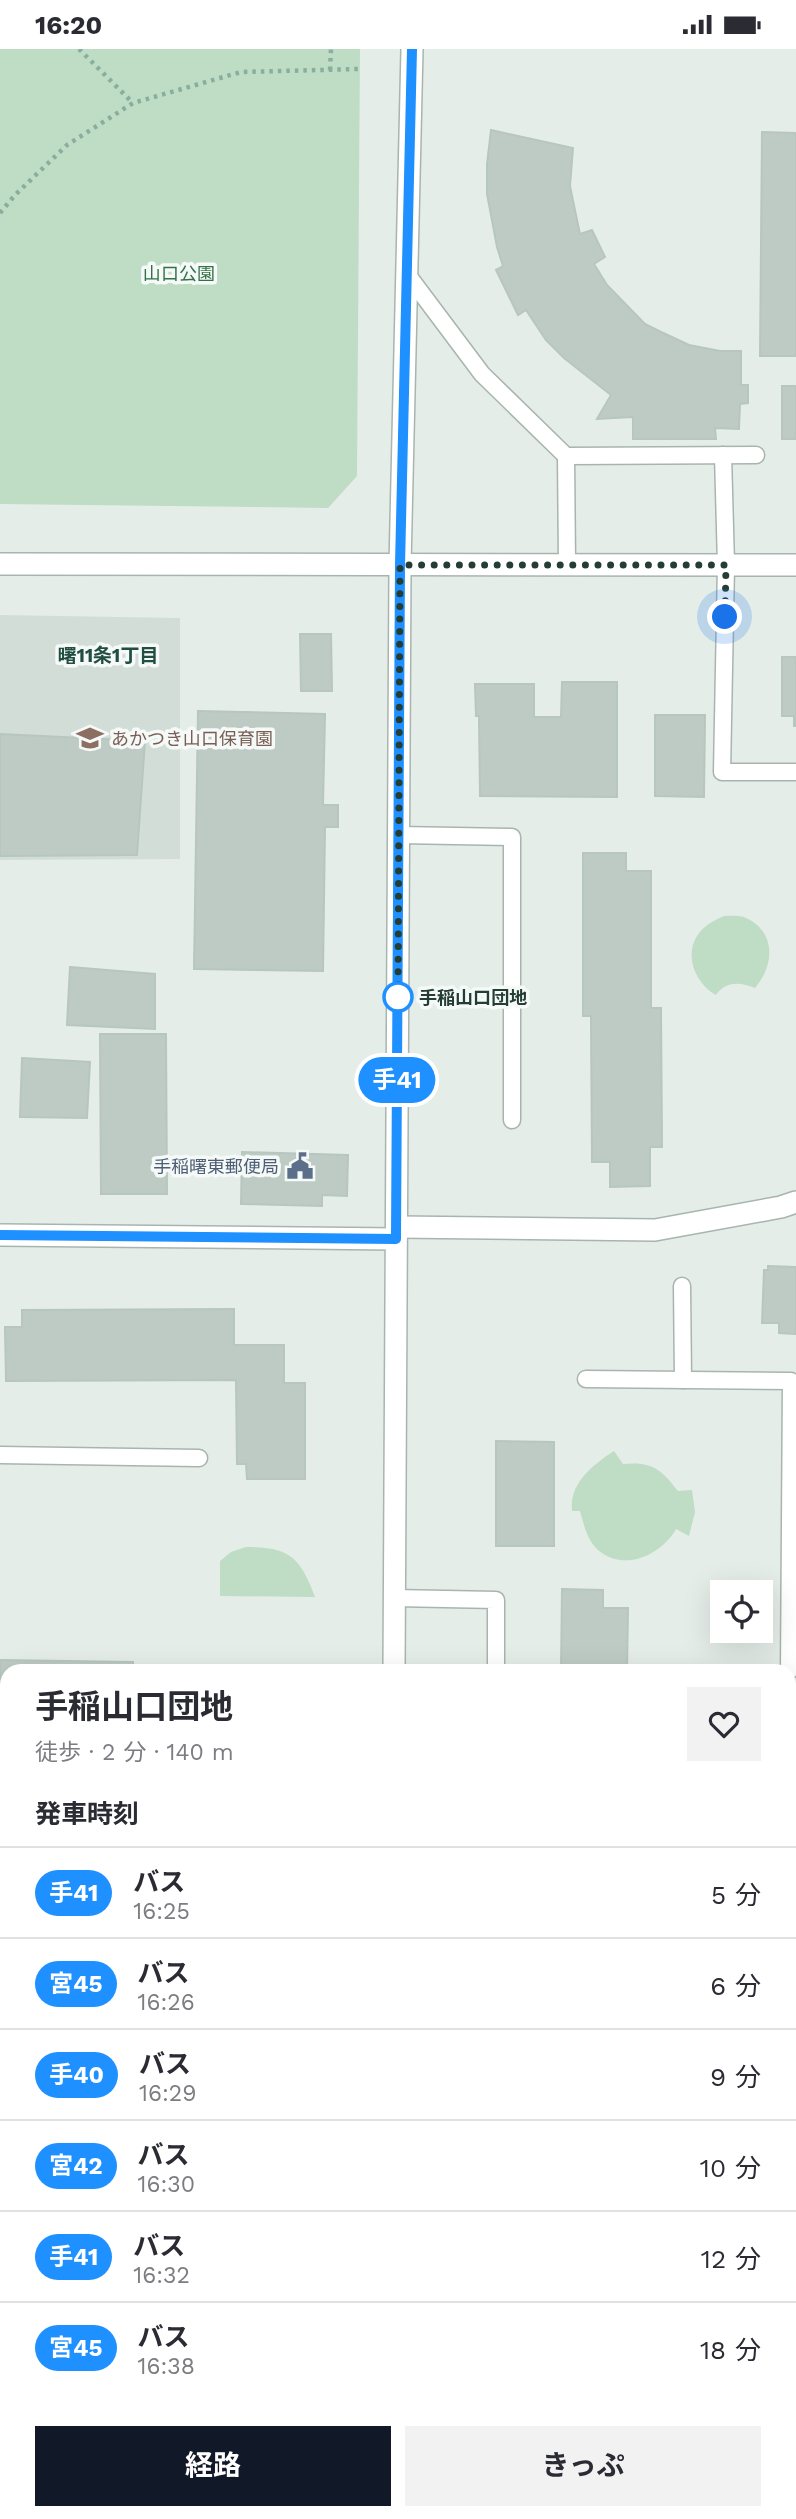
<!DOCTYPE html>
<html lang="ja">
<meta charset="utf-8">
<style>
body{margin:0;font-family:"Work Sans","Noto Sans JP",sans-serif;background:#f2f2f3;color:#2b2b33;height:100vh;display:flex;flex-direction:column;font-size:26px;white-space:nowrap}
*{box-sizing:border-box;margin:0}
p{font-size:23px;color:#7c7c81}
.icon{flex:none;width:38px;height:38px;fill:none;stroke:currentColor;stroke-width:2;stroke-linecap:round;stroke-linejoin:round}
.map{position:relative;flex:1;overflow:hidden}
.side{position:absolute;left:0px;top:1615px;width:796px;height:856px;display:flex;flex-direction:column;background:#fff;border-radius:21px 21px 0 0;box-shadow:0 7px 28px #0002}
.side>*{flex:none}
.badge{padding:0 14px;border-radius:23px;font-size:24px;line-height:46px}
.controls{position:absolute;left:710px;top:1531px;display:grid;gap:14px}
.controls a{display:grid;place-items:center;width:63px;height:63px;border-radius:0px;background:#fff;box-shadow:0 7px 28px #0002;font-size:35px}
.you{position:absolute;width:35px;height:35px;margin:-18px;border:5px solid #fff;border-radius:50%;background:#1a73e8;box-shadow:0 0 0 10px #1a73e833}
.map>.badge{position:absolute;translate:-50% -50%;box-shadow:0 0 0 4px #fff}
h2{padding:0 35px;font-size:26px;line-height:63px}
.round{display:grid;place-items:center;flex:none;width:74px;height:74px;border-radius:0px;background:#f2f2f3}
.summary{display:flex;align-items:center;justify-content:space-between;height:119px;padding:0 35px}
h1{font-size:33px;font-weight:700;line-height:52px}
.cta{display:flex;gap:14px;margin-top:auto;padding:14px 35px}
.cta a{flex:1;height:80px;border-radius:0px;background:#111827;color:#fff;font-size:28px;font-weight:700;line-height:80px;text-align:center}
.cta a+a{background:#f2f2f3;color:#2b2b33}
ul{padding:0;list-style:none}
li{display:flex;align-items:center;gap:21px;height:91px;padding:0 35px;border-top:2px solid #e1e1e2}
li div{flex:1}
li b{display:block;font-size:26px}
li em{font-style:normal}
li .badge{min-width:77px;font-weight:700;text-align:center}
.status{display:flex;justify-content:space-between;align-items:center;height:49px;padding:0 35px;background:#fff;direction:ltr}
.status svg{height:19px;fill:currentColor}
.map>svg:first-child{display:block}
.built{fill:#d3ddd8}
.green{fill:#bfdcc5}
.building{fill:#bdcbc4;stroke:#b7c6bf;stroke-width:2}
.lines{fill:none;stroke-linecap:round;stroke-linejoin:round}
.lane-casing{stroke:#a8b5af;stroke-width:19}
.street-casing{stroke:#a8b5af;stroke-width:24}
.path{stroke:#88ae9f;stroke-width:4.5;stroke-dasharray:3.5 5;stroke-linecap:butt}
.lane{stroke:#fff;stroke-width:16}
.street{stroke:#fff;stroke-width:21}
.line-casing{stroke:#fff;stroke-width:16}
.line{stroke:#1e90ff;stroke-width:10}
.walk{stroke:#253e35;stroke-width:7;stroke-dasharray:0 12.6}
.stop-dot{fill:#fff;stroke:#1e90ff;stroke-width:3.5}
.labels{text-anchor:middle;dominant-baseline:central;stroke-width:7;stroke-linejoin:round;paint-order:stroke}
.park-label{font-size:18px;fill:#327246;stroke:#f5f9f7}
.education-label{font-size:18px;fill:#785e54;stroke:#f5f9f7;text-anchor:start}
.stop-label{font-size:18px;font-weight:bold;fill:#253e35;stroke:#f5f9f7;text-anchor:start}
.service-label{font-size:18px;fill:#4e5e75;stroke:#f5f9f7;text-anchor:end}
.neighbourhood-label{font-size:19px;font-weight:bold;fill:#224e41;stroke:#f5f9f7}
</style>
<div class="status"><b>16:20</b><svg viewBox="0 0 49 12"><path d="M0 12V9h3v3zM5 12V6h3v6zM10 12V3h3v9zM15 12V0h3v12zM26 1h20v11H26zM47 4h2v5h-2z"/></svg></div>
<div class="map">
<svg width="796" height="2470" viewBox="0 0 796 2470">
<rect width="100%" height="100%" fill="#e5ede9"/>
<polygon class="built" points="0,566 180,569 180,810 0,811"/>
<g class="green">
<polygon points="0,0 360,0 357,427 328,459 0,455"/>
<path d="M724,867C731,867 740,866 746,869C777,883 774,917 755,939C740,933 726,932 716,946C696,935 684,907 697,887C704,876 713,872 724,867Z"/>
<path d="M614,1402L623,1415C652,1412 661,1420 678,1442L692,1441L695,1463L689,1487L676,1480C662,1505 625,1524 598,1501C587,1491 584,1476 580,1462H572C569,1434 593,1416 614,1402Z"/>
<path d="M246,1498C290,1498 300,1508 315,1548L220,1547V1512L231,1503Z"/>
<polygon points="0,2178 7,2182 7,2249 0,2249"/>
</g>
<g class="building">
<polygon points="491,81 573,99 570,137 577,171 580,185 592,181 605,208 594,215 607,236 645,275 659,282 689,296 720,302 741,302 741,336 748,336 748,354 740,355 739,380 715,379 716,390 633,390 633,368 597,370 611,346 564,309 546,291 526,261 518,266 496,221 503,217 497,198 487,145 487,115"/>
<polygon points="762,83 796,84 796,307 760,307"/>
<rect x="782" y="337" width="14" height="53"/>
<polygon points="300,585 331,585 332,642 301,642"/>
<polygon points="782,608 796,608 796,677 794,677 794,667 782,667"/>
<polygon points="562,633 617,633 617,748 480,747 479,667 476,667 475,635 534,635 534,668 561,668"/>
<polygon points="198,662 325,665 323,756 338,756 338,778 325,778 323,922 194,920"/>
<polygon points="655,666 705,666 704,748 655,747"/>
<polygon points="0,685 145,692 137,806 0,807"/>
<polygon points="583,804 626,804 626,822 651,822 651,959 661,959 662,1098 650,1098 650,1137 610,1138 610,1113 592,1113 591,967 583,967"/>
<polygon points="70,918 155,925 155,980 67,976"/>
<polygon points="100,985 166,985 167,1145 101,1145"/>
<polygon points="22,1009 90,1013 87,1069 20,1068"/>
<polygon points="242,1103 348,1106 347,1147 322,1146 322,1157 241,1155"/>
<polygon points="768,1217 796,1218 796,1285 779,1284 779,1274 762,1274 764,1221 768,1221"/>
<polygon points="234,1260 234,1296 284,1296 284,1334 305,1334 305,1430 247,1430 246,1415 237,1415 236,1331 6,1332 5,1278 22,1278 22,1261"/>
<polygon points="496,1392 554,1393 554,1497 496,1497"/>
<polygon points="562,1540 603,1541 603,1559 628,1559 627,1622 561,1622"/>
<polygon points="0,1611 133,1613 133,1622 7,1622 7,1677 0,1677"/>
<polygon points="796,1939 796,1998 789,2000 789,1942"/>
<rect x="0" y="1970" width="7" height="69"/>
<polygon points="796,2185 796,2229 789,2230 789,2186"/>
<rect x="0" y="2318" width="7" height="68"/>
<polygon points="793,2412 796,2412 796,2435 792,2435"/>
<polygon points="496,2464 539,2468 539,2470 496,2470"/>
</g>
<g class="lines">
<defs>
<g id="lane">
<polyline points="407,225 482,325 566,407 756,406"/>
<polyline points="723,406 726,516 722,723 796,723"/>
<polyline points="566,407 567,515"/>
<polyline points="399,786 512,788 512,1071"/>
<polyline points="682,1237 683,1331"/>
<polyline points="586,1330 791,1332 789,1622"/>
<polyline points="0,1406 199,1409"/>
<polyline points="394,1549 496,1551 496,1622"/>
<polyline points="0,1751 7,1751"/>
<polyline points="789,1768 796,1779"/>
<polyline points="0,2107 7,2107"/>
</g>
<g id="street">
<polyline points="0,515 796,516"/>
<polyline points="397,1178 655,1181 781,1158 796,1153"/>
<polyline points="0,1186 396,1190"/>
<polyline points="394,1622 400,516 412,0"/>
<polyline points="789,1830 796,1827"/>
<polyline points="0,1878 7,1878"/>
<polyline points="789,2116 796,2114"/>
<polyline points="789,2335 796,2335"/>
<polyline points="389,2464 389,2470"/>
</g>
</defs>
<use href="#lane" class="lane-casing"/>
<use href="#street" class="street-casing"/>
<g class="path">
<polyline points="79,0 133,54"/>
<polyline points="330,21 331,0"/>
<polyline points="0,164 15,146 67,96 133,54 241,23 359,20"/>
</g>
<use href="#lane" class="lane"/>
<use href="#street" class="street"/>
</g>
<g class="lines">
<defs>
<polyline id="line" points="0,1186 396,1190 400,516 412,0"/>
</defs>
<use href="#line" class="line-casing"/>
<use href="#line" class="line"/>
<polyline class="walk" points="398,948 400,516 726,516 725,568"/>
</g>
<defs>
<symbol id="school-bare" viewBox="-9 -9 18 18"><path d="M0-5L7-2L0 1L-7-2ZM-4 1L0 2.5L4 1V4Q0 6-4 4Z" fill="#8d6e63" stroke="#f5f9f7" stroke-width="2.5" paint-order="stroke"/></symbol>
<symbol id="civic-bare" viewBox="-9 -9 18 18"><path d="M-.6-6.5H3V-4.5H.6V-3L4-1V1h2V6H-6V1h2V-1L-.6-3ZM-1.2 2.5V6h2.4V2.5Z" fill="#5c6f8a" stroke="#f5f9f7" stroke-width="2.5" paint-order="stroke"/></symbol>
</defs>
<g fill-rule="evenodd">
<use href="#school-bare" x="71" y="670" width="38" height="38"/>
<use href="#civic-bare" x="281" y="1098" width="38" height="38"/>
</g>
<circle class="stop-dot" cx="398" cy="948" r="14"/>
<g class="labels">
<g class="park-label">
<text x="179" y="224">山口公園</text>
</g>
<g class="education-label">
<text x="111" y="689">あかつき山口保育園</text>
</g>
<g class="stop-label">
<text x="419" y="948">手稲山口団地</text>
</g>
<g class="service-label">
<text x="279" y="1117">手稲曙東郵便局</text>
</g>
<g class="neighbourhood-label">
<text x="108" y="606">曙11条1丁目</text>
</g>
</g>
</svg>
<div class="controls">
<a><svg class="icon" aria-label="locate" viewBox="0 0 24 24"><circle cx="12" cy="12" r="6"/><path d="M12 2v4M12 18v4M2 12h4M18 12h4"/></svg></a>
</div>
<div class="you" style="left:725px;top:568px"></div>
<b class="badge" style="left:397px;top:1031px;background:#1e90ff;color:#fff">手41</b>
<section class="side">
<div class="summary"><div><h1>手稲山口団地</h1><p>徒歩 · 2 分 · 140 m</p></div><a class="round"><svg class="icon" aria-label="heart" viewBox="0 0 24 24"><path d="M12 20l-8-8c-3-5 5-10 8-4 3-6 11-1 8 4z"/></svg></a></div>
<h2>発車時刻</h2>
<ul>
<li><span class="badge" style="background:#1e90ff;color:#fff">手41</span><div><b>バス</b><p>16:25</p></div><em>5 分</em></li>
<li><span class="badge" style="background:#1e90ff;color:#fff">宮45</span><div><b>バス</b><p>16:26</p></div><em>6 分</em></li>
<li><span class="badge" style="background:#1e90ff;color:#fff">手40</span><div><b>バス</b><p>16:29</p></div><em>9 分</em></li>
<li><span class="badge" style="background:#1e90ff;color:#fff">宮42</span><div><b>バス</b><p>16:30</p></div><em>10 分</em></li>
<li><span class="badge" style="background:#1e90ff;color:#fff">手41</span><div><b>バス</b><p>16:32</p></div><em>12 分</em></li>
<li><span class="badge" style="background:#1e90ff;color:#fff">宮45</span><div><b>バス</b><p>16:38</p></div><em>18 分</em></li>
</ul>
<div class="cta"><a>経路</a><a>きっぷ</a></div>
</section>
</div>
